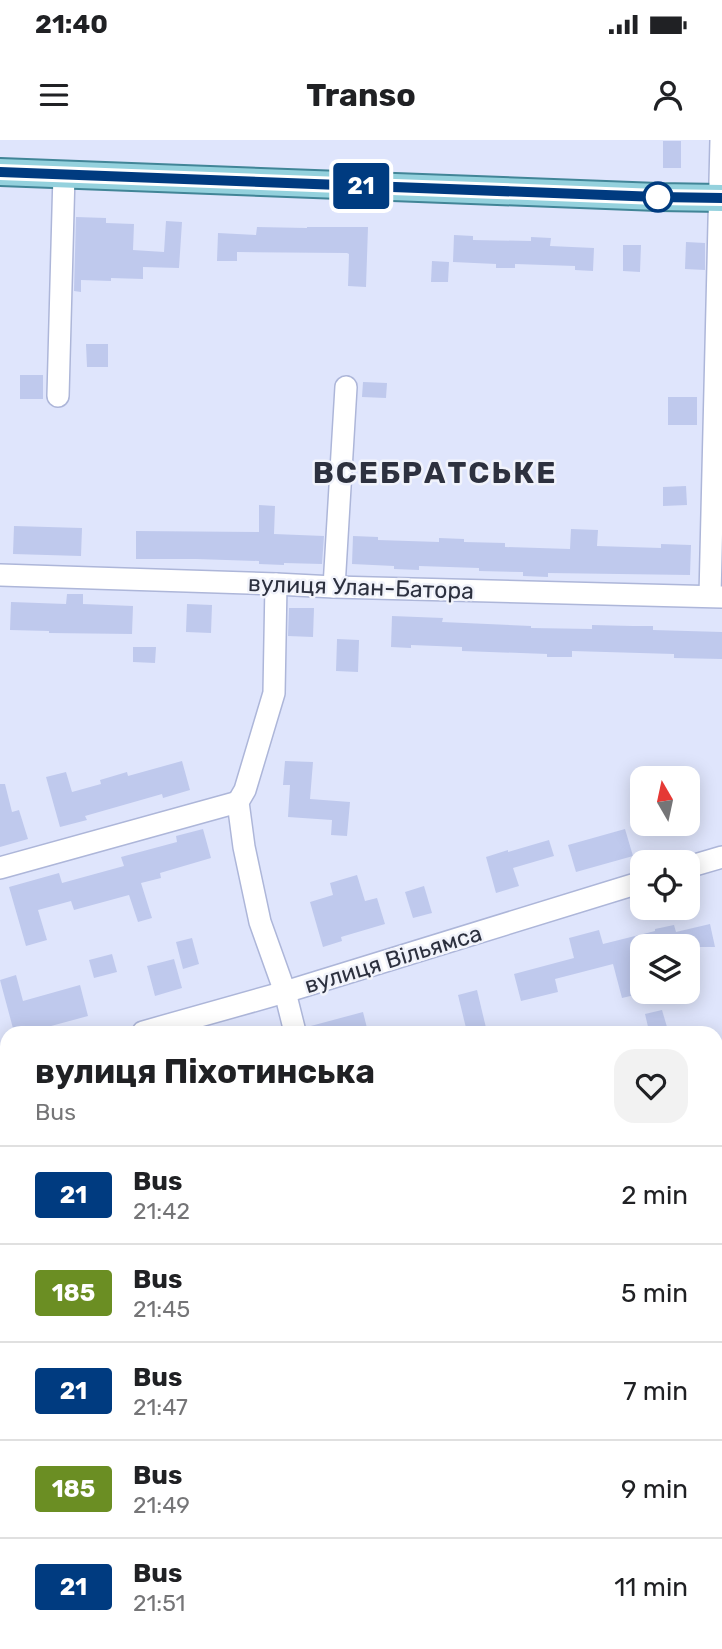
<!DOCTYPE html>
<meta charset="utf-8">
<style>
body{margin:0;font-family:Rubik,sans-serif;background:#f2f2f2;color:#202124;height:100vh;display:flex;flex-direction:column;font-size:26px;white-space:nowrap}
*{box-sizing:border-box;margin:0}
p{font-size:23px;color:#757577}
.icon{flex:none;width:38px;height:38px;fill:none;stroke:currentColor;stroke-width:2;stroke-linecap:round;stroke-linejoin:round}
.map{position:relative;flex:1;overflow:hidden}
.side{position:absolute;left:0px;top:886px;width:723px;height:625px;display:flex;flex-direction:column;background:#fff;border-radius:21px 21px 0 0;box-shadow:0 4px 18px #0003}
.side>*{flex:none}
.badge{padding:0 14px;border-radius:5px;font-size:24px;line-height:46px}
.needle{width:46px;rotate:351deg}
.buttons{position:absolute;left:630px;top:626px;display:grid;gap:14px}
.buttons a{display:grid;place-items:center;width:70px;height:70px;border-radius:14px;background:#fff;box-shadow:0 4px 18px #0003;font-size:35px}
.map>.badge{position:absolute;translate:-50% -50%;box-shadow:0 0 0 4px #fff}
.round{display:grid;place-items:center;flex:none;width:74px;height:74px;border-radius:21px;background:#f2f2f2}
.summary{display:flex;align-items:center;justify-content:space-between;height:119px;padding:0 35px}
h1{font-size:33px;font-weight:700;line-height:52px}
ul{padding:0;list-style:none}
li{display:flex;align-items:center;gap:21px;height:98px;padding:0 35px;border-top:2px solid #e0e0e0}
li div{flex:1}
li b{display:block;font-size:26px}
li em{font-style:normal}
li .badge{min-width:77px;font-weight:700;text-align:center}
.status{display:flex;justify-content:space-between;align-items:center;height:49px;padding:0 35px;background:#fff;direction:ltr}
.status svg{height:19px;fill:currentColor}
header{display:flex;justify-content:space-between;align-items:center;height:91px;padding:0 35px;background:#fff;font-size:32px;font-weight:700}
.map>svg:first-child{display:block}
.green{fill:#e0c462}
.building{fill:#bfc9ed}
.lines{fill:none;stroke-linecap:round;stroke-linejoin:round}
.minor-casing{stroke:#adb6d9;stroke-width:24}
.major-casing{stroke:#418597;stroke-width:30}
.minor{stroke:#fff;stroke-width:21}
.major{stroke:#94d1dd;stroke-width:26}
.line-casing{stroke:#fff;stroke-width:16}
.line{stroke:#003b80;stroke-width:10}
.stop-dot{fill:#fff;stroke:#003b80;stroke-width:3.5}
.labels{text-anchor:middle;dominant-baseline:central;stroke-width:5;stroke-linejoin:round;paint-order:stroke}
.street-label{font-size:23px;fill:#2d313f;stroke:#f1f3fb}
.district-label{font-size:30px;font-weight:bold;letter-spacing:2px;fill:#2d313f;stroke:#f1f3fb}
</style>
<div class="status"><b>21:40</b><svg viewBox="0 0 49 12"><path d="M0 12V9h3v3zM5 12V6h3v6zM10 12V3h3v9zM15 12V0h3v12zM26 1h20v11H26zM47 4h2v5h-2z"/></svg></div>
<header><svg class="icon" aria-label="menu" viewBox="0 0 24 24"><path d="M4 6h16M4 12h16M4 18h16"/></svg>Transo<svg class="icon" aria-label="person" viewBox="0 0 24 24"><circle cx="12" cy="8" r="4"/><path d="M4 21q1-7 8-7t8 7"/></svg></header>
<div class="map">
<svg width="722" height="1509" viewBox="0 0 722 1509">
<rect width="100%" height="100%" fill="#dfe5fc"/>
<polygon class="green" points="722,1396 722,1509 352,1509 371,1503 716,1503 716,1398"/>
<g class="building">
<rect x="663" y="1" width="18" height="27"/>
<polygon points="76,77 106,78 106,83 134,84 133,110 164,112 166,81 182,82 179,128 143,127 143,139 111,138 111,141 81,140 81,152 74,151"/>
<polygon points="257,87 307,88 307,87 368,87 366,147 348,146 349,114 347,113 237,112 237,121 217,121 218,93 256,95"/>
<polygon points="454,95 473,96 473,100 531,101 531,97 551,98 550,106 594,108 593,131 575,130 575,126 515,124 515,128 496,128 496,124 453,122"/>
<polygon points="686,102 705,103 705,130 685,129"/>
<polygon points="623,105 641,105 640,132 623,131"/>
<polygon points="432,121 449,122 448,142 431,142"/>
<polygon points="86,204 108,204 108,227 87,227"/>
<rect x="20" y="235" width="23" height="24"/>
<polygon points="363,242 387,243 386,258 362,257"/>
<rect x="668" y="257" width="29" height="28"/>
<polygon points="686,346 687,365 663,366 663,347"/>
<polygon points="259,365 275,366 274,394 324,396 322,424 284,423 284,425 259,424 259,421 196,419 136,419 136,391 259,392"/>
<polygon points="14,386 82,388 81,416 13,414"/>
<polygon points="571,389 598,390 597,406 661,408 661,404 691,405 690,435 548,433 548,437 523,436 523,432 479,431 479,428 419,426 419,430 394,429 394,426 352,424 353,396 378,397 378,400 439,402 439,398 464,399 464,402 505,403 505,407 570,409"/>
<polygon points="67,454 83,454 83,464 133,466 132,494 49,493 49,491 10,490 11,462 66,464"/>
<polygon points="187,464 212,465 211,493 186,492"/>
<polygon points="289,468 314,468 313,497 288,496"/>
<polygon points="392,476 443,478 442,482 531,486 531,488 592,489 592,485 633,486 653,486 653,490 722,492 722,519 674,518 674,514 572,511 572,517 547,517 547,514 462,511 462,507 411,505 411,508 391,507"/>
<polygon points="337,499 359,500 358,532 336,531"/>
<polygon points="133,507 156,507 155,523 133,522"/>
<polygon points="182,621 190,650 163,658 162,654 85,676 87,680 60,687 46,637 66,632 72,652 101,644 100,640 127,632 128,636"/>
<polygon points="285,621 313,622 310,659 350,662 347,696 331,695 332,680 288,677 290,645 283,645"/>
<polygon points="0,644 5,644 12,672 19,670 28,699 0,707"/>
<polygon points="203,689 211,718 160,733 161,738 141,743 152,778 138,782 129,755 74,770 71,761 38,770 47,800 26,806 9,747 59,733 62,743 124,726 121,717 177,702 176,696"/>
<polygon points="625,689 633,716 576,732 568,705"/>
<polygon points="549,700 554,716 513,728 519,746 496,753 486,717 508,710 508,712"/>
<polygon points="357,735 365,761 377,758 385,784 341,797 342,801 323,807 310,762 333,755 330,743"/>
<polygon points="424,746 432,773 413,778 405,752"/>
<polygon points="710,784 715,807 642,807 642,823 632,826 639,854 622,858 613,824 555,839 558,852 521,861 514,834 574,818 569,798 599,790 603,804 655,791 655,789 674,785 676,792"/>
<polygon points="192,798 199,824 183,829 176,802"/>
<polygon points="112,814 117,832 94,838 89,820"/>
<polygon points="174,819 182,848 155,856 147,826"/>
<polygon points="16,835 23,861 80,845 88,876 29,892 14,892 0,840"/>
<polygon points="477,850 487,892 467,892 458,855"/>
<polygon points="662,870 667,887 649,891 645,874"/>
<polygon points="363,872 368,892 308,892 307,887"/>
</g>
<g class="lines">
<defs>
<g id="minor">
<polyline points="58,256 64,34"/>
<polyline points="0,435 276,444 334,447 722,457"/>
<polyline points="276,444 274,553 245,650 238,662 244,707 260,782 285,852 295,892"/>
<polyline points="334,447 346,247"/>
<polyline points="710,456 721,0"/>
<polyline points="688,727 722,717"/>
<polyline points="0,728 238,662"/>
<polyline points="143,892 285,852 642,742"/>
<polyline points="0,933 7,931"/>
<polyline points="716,935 722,933"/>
<polyline points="716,1119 722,1117"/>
<polyline points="0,1153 7,1151"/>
<polyline points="0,1337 7,1335"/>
<polyline points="716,1392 722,1390"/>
<polyline points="716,1493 722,1491"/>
<polyline points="462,1503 464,1509"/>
<polyline points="335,1509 354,1503"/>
<polyline points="663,1509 681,1503"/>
</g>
<polyline id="major" points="0,32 658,57 722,58"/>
</defs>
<use href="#minor" class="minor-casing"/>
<use href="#major" class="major-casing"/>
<use href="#minor" class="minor"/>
<use href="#major" class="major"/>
</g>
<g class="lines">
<defs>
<polyline id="line" points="0,32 658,57 722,58"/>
</defs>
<use href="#line" class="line-casing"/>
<use href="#line" class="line"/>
</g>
<circle class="stop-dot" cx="658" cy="57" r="14"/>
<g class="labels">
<g class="street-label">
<text transform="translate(361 447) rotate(2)">вулиця Улан-Батора</text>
<text transform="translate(393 819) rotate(-17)">вулиця Вільямса</text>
</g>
<g class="district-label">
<text x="435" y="333">ВСЕБРАТСЬКЕ</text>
</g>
</g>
</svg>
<div class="buttons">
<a><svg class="needle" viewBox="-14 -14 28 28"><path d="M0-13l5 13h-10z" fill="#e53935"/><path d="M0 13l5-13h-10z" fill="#757577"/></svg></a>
<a><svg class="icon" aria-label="locate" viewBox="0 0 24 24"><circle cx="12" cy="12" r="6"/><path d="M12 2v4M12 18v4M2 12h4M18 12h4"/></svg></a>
<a><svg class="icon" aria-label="layers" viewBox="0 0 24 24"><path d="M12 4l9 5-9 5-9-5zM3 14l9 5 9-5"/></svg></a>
</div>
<b class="badge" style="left:361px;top:46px;background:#003b80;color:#fff">21</b>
<section class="side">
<div class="summary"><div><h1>вулиця Піхотинська</h1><p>Bus</p></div><a class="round"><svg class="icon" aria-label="heart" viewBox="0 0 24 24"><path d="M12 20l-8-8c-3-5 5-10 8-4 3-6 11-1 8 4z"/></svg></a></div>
<ul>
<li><span class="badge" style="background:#003b80;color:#fff">21</span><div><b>Bus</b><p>21:42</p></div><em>2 min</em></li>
<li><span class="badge" style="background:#6b8e23;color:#fff">185</span><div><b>Bus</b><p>21:45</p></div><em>5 min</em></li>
<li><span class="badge" style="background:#003b80;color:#fff">21</span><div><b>Bus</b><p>21:47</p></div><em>7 min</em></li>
<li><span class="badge" style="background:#6b8e23;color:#fff">185</span><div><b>Bus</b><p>21:49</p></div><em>9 min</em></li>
<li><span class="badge" style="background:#003b80;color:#fff">21</span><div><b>Bus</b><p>21:51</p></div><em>11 min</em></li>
</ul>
</section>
</div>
